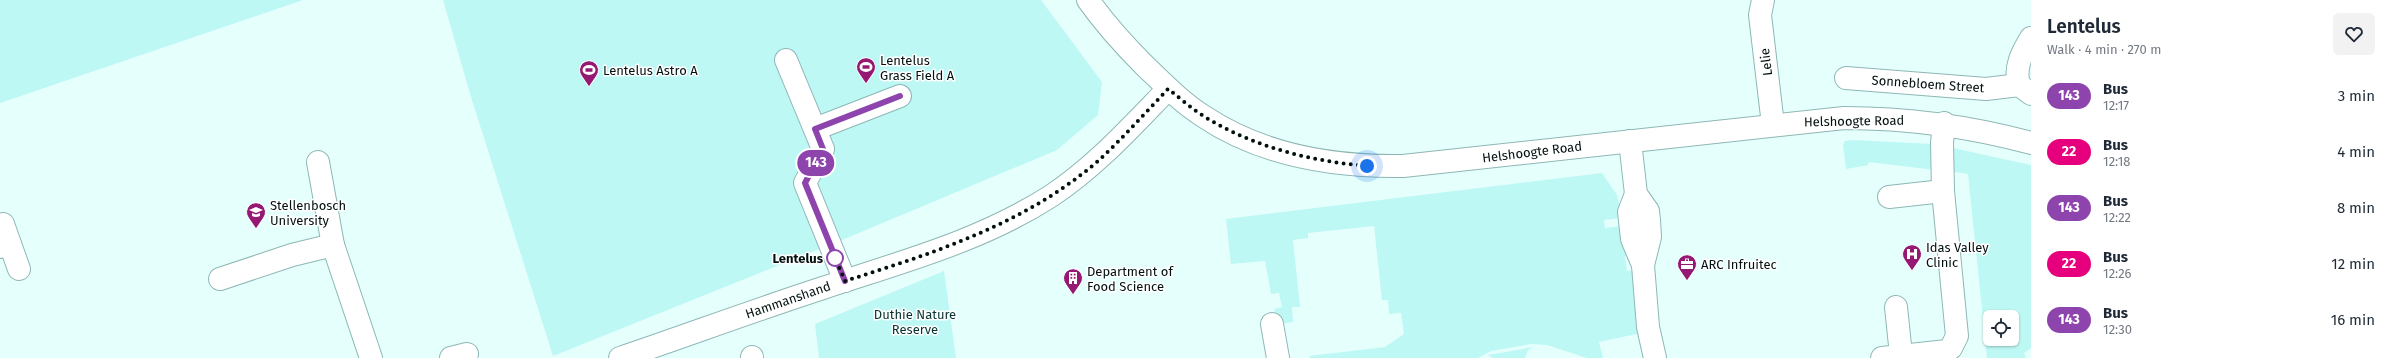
<!DOCTYPE html>
<meta charset="utf-8">
<style>
body{margin:0;font-family:"Fira Sans",sans-serif;background:#f2f2f3;color:#1f2937;height:100vh;display:flex;flex-direction:column;font-size:15px;white-space:nowrap}
*{box-sizing:border-box;margin:0}
p{font-size:13px;color:#747a83}
.icon{flex:none;width:22px;height:22px;fill:none;stroke:currentColor;stroke-width:2;stroke-linecap:round;stroke-linejoin:round}
.map{position:relative;flex:1;overflow:hidden}
.side{display:flex;flex-direction:column;background:#fff;width:360px}
.side>*{flex:none}
.badge{padding:0 8px;border-radius:13px;font-size:14px;line-height:26px}
.tools{position:absolute;left:1983px;top:310px;display:grid;gap:8px}
.tools a{display:grid;place-items:center;width:36px;height:36px;border-radius:6px;background:#fff;box-shadow:0 1px 3px #0004;font-size:20px}
.you{position:absolute;width:20px;height:20px;margin:-10px;border:3px solid #fff;border-radius:50%;background:#1a73e8;box-shadow:0 0 0 6px #1a73e833}
.map>.badge{position:absolute;translate:-50% -50%;box-shadow:0 0 0 2px #fff}
.round{display:grid;place-items:center;flex:none;width:42px;height:42px;border-radius:6px;background:#f2f2f3}
.overview{display:flex;align-items:center;justify-content:space-between;height:68px;padding:0 16px}
h1{font-size:19px;font-weight:600;line-height:30px}
ul{padding:0;list-style:none}
li{display:flex;align-items:center;gap:12px;height:56px;padding:0 16px}
li div{flex:1}
li b{display:block;font-size:15px}
li em{font-style:normal}
li .badge{min-width:44px;font-weight:700;text-align:center}
main{display:flex;flex:1;min-height:0}
.map>svg:first-child{display:block}
.green{fill:#bdf8f5;fill-rule:evenodd}
.lines{fill:none;stroke-linecap:round;stroke-linejoin:round}
.minor-casing{stroke:#8db7b5;stroke-width:24}
.major-casing{stroke:#8db7b5;stroke-width:24}
.minor{stroke:#fff;stroke-width:22}
.major{stroke:#fff;stroke-width:22}
.line-casing{stroke:#fff;stroke-width:9}
.line{stroke:#8e44ad;stroke-width:6}
.walk{stroke:#031010;stroke-width:4;stroke-dasharray:0 7.2}
.stop-dot{fill:#fff;stroke:#8e44ad;stroke-width:2}
.labels{text-anchor:middle;dominant-baseline:central;stroke-width:3;stroke-linejoin:round;paint-order:stroke}
.poi-label{font-size:13px;fill:#031010;stroke:#fff;text-anchor:start}
.street-label{font-size:13px;fill:#031010;stroke:#fff}
.stop-label{font-size:13px;font-weight:bold;fill:#031010;stroke:#fff;text-anchor:end}
.park-label{font-size:13px;fill:#073433;stroke:#fff}
</style>
<main>
<div class="map">
<svg width="2031" height="358" viewBox="0 0 2031 358">
<rect width="100%" height="100%" fill="#e5fffd"/>
<g class="green">
<polygon points="0,0 303,0 0,103"/>
<polygon points="443,0 1041,0 1102,82 1098,115 1057,150 842,240 553,356 471,97"/>
<polygon points="1852,140 1932,144 1935,170 1869,162 1868,165 1846,169 1843,145 1845,141"/>
<path d="M1953,148L2031,165V348L2024,353L2026,358H1987L1968,174L1948,171ZM1990,317H2012V339H1990Z"/>
<polygon points="1602,173 1617,195 1622,218 1604,220 1605,228 1623,226 1629,252 1625,257 1627,271 1635,270 1641,333 1599,342 1603,358 1587,358 1547,345 1531,344 1491,351 1478,358 1310,358 1309,356 1385,347 1404,334 1401,313 1389,314 1388,300 1382,300 1374,226 1308,233 1308,238 1293,240 1300,307 1292,307 1293,322 1278,324 1274,309 1282,307 1279,293 1271,294 1265,261 1231,264 1226,219"/>
<polygon points="944,271 956,358 819,358 815,324"/>
<polygon points="1534,347 1528,350 1525,358 1493,358 1488,355"/>
</g>
<g class="lines">
<defs>
<g id="minor">
<polyline points="1763,0 1760,15 1773,125"/>
<polyline points="786,60 823,149 805,183 845,281"/>
<polyline points="1846,78 1986,89 2019,85 2031,94"/>
<path d="M2019,85C2014,67 2022,53 2031,38"/>
<polyline points="815,129 900,96"/>
<polyline points="1630,141 1636,194 1648,211 1649,220 1650,237 1643,265"/>
<polyline points="318,162 333,245 371,358"/>
<polyline points="1636,194 1629,212 1632,239 1643,265 1648,327 1655,358"/>
<polyline points="1889,197 1943,191"/>
<polyline points="10,244 19,269"/>
<polyline points="0,247 10,244 3,224"/>
<polyline points="220,279 292,255 333,245"/>
<polyline points="1896,307 1901,355"/>
<polyline points="1272,324 1278,358"/>
<polyline points="752,357 752,358"/>
<polyline points="451,358 467,354"/>
<path d="M620,358C688,335 755,310 823,288C901,262 981,241 1051,196C1095,167 1131,127 1168,89"/>
<polyline points="1882,358 1947,351 1951,348 1957,336 1943,191 1942,143 1944,123"/>
</g>
<path id="major" d="M1088,0C1105,24 1125,46 1145,66C1164,84 1181,102 1203,116C1261,155 1334,167 1403,166L1844,118C1909,118 1968,126 2031,143"/>
</defs>
<use href="#minor" class="minor-casing"/>
<use href="#major" class="major-casing"/>
<use href="#minor" class="minor"/>
<use href="#major" class="major"/>
</g>
<g class="lines">
<defs>
<polyline id="line" points="845,281 805,183 823,149 815,129 900,96"/>
</defs>
<use href="#line" class="line-casing"/>
<use href="#line" class="line"/>
<path class="walk" d="M835,258L833,253L845,281C934,253 1025,224 1098,161C1122,139 1145,113 1168,89C1180,98 1192,109 1205,117C1254,147 1310,161 1367,166"/>
</g>
<defs>
<symbol id="stadium-pin" viewBox="-11 -11 22 30"><path d="M0 17L-7.5 6A9.5 9.5 0 1 1 7.5 6Z" fill="#951973" stroke="#fff"/><path d="M0-5a6.5 5 0 1 0 0 10a6.5 5 0 1 0 0-10ZM-3.5-1.8h7v3.6h-7Z" fill="#fff"/></symbol>
<symbol id="university-pin" viewBox="-11 -11 22 30"><path d="M0 17L-7.5 6A9.5 9.5 0 1 1 7.5 6Z" fill="#951973" stroke="#fff"/><path d="M0-5L7-2L0 1L-7-2ZM-4 1L0 2.5L4 1V4Q0 6-4 4Z" fill="#fff"/></symbol>
<symbol id="hospital-pin" viewBox="-11 -11 22 30"><path d="M0 17L-7.5 6A9.5 9.5 0 1 1 7.5 6Z" fill="#951973" stroke="#fff"/><path d="M-5-5h3v3.5h4V-5h3V5h-3V1.5h-4V5h-3Z" fill="#fff"/></symbol>
<symbol id="office-pin" viewBox="-11 -11 22 30"><path d="M0 17L-7.5 6A9.5 9.5 0 1 1 7.5 6Z" fill="#951973" stroke="#fff"/><path d="M-6-3h4V-5.5h4V-3h4V5H-6ZM-1-4.5V-3h2v-1.5ZM-6 0V1H6V0Z" fill="#fff"/></symbol>
<symbol id="building-pin" viewBox="-11 -11 22 30"><path d="M0 17L-7.5 6A9.5 9.5 0 1 1 7.5 6Z" fill="#951973" stroke="#fff"/><path d="M-4-6H4V6H1V3H-1V6H-4ZM-2.5-4.3h1.7v1.8h-1.7ZM.8-4.3h1.7v1.8H.8ZM-2.5-1h1.7V.8h-1.7ZM.8-1h1.7V.8H.8Z" fill="#fff"/></symbol>
</defs>
<g fill-rule="evenodd">
<use href="#stadium-pin" x="855" y="56" width="22" height="30"/>
<use href="#stadium-pin" x="578" y="59" width="22" height="30"/>
<use href="#university-pin" x="245" y="201" width="22" height="30"/>
<use href="#hospital-pin" x="1901" y="243" width="22" height="30"/>
<use href="#office-pin" x="1676" y="253" width="22" height="30"/>
<use href="#building-pin" x="1062" y="267" width="22" height="30"/>
</g>
<circle class="stop-dot" cx="835" cy="258" r="8"/>
<g class="labels">
<g class="poi-label">
<text x="880" y="60">Lentelus<tspan x="880" dy="15">Grass Field A</tspan></text>
<text x="603" y="70">Lentelus Astro A</text>
<text x="270" y="205">Stellenbosch<tspan x="270" dy="15">University</tspan></text>
<text x="1926" y="247">Idas Valley<tspan x="1926" dy="15">Clinic</tspan></text>
<text x="1701" y="264">ARC Infruitec</text>
<text x="1087" y="271">Department of<tspan x="1087" dy="15">Food Science</tspan></text>
</g>
<g class="street-label">
<text transform="translate(1766 62) rotate(-97)">Lelie</text>
<text transform="translate(1928 84) rotate(4)">Sonnebloem Street</text>
<text transform="translate(1854 121) rotate(-1)">Helshoogte Road</text>
<text transform="translate(1532 152) rotate(-7)">Helshoogte Road</text>
<text transform="translate(788 300) rotate(-19)">Hammanshand</text>
</g>
<g class="stop-label">
<text x="823" y="258">Lentelus</text>
</g>
<g class="park-label">
<text x="915" y="314">Duthie Nature<tspan x="915" dy="15">Reserve</tspan></text>
</g>
</g>
</svg>
<div class="tools">
<a><svg class="icon" aria-label="locate" viewBox="0 0 24 24"><circle cx="12" cy="12" r="6"/><path d="M12 2v4M12 18v4M2 12h4M18 12h4"/></svg></a>
</div>
<div class="you" style="left:1367px;top:166px"></div>
<b class="badge" style="left:816px;top:163px;background:#8e44ad;color:#fff">143</b>
</div>
<section class="side">
<div class="overview"><div><h1>Lentelus</h1><p>Walk · 4 min · 270 m</p></div><a class="round"><svg class="icon" aria-label="heart" viewBox="0 0 24 24"><path d="M12 20l-8-8c-3-5 5-10 8-4 3-6 11-1 8 4z"/></svg></a></div>
<ul>
<li><span class="badge" style="background:#8e44ad;color:#fff">143</span><div><b>Bus</b><p>12:17</p></div><em>3 min</em></li>
<li><span class="badge" style="background:#e6007e;color:#fff">22</span><div><b>Bus</b><p>12:18</p></div><em>4 min</em></li>
<li><span class="badge" style="background:#8e44ad;color:#fff">143</span><div><b>Bus</b><p>12:22</p></div><em>8 min</em></li>
<li><span class="badge" style="background:#e6007e;color:#fff">22</span><div><b>Bus</b><p>12:26</p></div><em>12 min</em></li>
<li><span class="badge" style="background:#8e44ad;color:#fff">143</span><div><b>Bus</b><p>12:30</p></div><em>16 min</em></li>
</ul>
</section>
</main>
